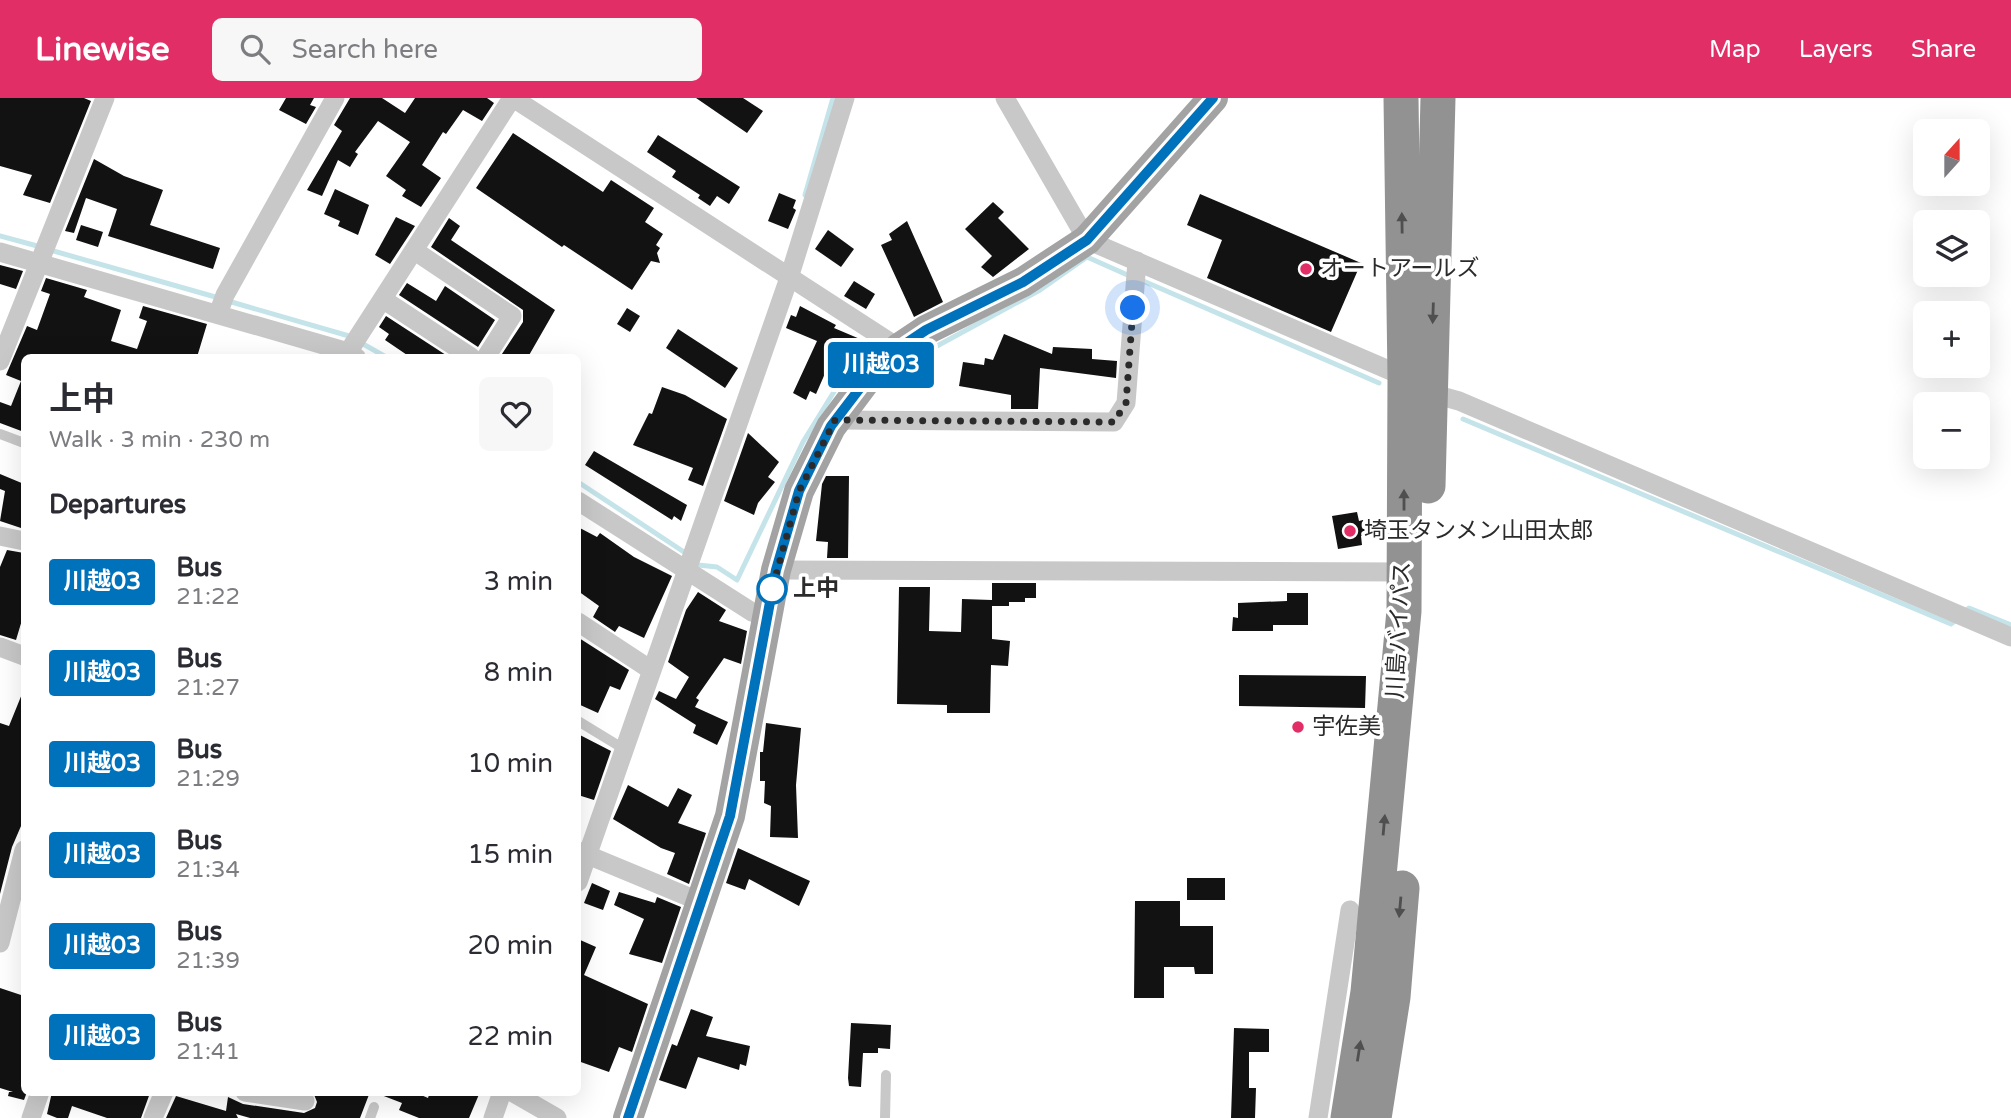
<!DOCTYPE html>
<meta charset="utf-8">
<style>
body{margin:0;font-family:"Varela Round","Noto Sans JP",sans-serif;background:#f7f7f7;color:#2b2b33;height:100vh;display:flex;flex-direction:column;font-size:26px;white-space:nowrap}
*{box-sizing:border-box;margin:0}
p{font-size:23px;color:#7c7c81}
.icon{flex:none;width:38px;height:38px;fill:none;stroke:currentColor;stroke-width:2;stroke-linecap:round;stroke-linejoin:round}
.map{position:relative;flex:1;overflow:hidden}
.sheet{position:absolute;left:21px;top:256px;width:560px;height:742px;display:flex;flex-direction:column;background:#fff;border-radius:10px;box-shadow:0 7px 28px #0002}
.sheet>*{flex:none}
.badge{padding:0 14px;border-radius:5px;font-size:24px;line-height:46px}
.needle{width:46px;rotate:21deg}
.tools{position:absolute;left:1913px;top:21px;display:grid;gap:14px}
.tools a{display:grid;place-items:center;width:77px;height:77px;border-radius:10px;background:#fff;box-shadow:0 7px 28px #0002;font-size:35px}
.you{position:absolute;width:35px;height:35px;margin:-18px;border:5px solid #fff;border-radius:50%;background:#1a73e8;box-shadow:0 0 0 10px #1a73e833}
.map>.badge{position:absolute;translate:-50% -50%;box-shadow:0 0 0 4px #fff}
h2{padding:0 28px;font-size:26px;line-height:63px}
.round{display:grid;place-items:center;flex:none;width:74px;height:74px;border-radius:10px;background:#f7f7f7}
.head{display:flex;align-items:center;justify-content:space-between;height:119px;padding:0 28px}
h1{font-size:33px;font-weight:700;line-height:52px}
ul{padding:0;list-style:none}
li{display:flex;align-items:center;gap:21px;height:91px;padding:0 28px}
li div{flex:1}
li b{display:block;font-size:26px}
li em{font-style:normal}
li .badge{min-width:77px;font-weight:700;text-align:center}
header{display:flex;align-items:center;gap:42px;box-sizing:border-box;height:98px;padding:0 35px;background:#e22e67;color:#fff}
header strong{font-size:33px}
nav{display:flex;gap:38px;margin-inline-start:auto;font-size:24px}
.search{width:490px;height:63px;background:#f7f7f7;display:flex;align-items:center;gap:18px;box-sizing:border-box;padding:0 24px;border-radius:10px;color:#7c7c81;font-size:26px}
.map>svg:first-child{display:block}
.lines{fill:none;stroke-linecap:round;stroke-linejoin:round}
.stream{stroke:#c4e4ea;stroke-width:5}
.building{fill:#121212}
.lane{stroke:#c8c8c8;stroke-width:10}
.street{stroke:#c8c8c8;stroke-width:19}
.primary{stroke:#a3a3a3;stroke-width:30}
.highway{stroke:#929292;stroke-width:35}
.oneway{fill:#4f4f4f}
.line-casing{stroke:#fff;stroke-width:16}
.line{stroke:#0072bc;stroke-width:10}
.walk{stroke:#2b2b2b;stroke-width:7;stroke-dasharray:0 12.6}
.poi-dot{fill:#e22e67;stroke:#fff;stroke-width:2.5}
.stop-dot{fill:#fff;stroke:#0072bc;stroke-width:3.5}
.labels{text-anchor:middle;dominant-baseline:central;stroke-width:7;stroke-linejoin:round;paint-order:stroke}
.poi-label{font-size:23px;fill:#2b2b2b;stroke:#fff;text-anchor:start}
.stop-label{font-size:23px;font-weight:bold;fill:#2b2b2b;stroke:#fff;text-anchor:start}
.street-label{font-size:23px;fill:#2b2b2b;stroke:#fff}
</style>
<header>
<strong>Linewise</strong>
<div class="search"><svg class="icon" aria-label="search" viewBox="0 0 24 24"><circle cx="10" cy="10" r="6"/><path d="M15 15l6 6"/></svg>Search here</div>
<nav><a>Map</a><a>Layers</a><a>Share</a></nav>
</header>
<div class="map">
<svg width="2011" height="1020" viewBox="0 0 2011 1020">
<rect width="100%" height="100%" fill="#fff"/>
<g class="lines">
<g class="stream">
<polyline points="805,97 833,0"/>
<polyline points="0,138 41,149"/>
<polyline points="50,152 219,200"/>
<polyline points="1141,182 1379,285"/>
<polyline points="228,203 349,238 386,259"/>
<polyline points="915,260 1040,192 1087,159 1132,179"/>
<polyline points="1463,321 1951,526 1956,522"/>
<polyline points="578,384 687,456"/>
<polyline points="694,463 698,467 717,469 737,482 803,344 856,258 871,252"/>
<polyline points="1963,515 1969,510 2011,527"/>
</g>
</g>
<g class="building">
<polygon points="0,0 84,0 91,3 50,105 23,97 32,77 0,68"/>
<polygon points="286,0 314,0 310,7 316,9 306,26 279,12"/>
<polygon points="350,0 382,0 405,15 415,0 487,0 494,5 482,23 463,12 446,36 443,34 422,67 441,80 421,109 402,98 406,92 386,78 410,44 378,23 355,54 358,56 350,69 338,62 322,98 307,92 342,33 334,27"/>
<polygon points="696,0 743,0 763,13 747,35"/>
<polygon points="513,35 603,94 611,82 654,110 645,124 663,136 656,147 660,150 657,155 660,165 651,163 632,192 564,147 562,149 476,90"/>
<polygon points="658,37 740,89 729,106 717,98 710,108 698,100 700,97 672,79 676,73 647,54"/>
<polygon points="94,61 124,78 163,92 150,127 220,150 213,171 108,138 117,111 86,100 74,135 65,133"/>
<polygon points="335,91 369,107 358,137 338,128 340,123 324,116"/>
<polygon points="779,95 796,102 793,110 796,112 788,131 768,123"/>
<polygon points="1200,96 1361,165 1331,234 1207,180 1222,142 1187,127"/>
<polygon points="993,104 1004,114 998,120 1029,151 993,179 981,169 992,158 965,131"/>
<polygon points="396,119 415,128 390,166 375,157"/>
<polygon points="449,120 460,128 451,142 555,212 528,259 500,259 523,224 523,212 431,149"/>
<polygon points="907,123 943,204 914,219 881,147 892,142 889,136"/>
<polygon points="81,127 103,134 98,149 76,142"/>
<polygon points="828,132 854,151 841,169 815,151"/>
<polygon points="0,167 23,173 16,191 0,186"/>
<polygon points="46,180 87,192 84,199 121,212 111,243 137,251 147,223 139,220 143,208 207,226 197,259 95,259 85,256 84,259 24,259 24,334 0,325 0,304 11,308 21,283 6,277 27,228 37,232 50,196 41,193"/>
<polygon points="854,183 875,196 866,211 844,198"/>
<polygon points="407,185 436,203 445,188 495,222 478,249 399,197"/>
<polygon points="800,208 836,227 834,230 860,241 848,261 834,255 816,296 810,293 806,302 793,295 817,243 786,230 791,217 796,219"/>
<polygon points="627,210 640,218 630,234 617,226"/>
<polygon points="386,218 449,259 410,259 385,242 389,236 379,229"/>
<polygon points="678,231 738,270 725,290 666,250"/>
<polygon points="1004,236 1052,256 1053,249 1092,251 1092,261 1117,263 1116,280 1040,270 1038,311 1011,311 1011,297 959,288 963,264 984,267 985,260 993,262"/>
<polygon points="662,289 685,297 727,321 703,388 688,382 693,370 633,347 649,315 652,316"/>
<polygon points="748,335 779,364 768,379 775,384 758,405 754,417 724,403"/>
<polygon points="594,353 687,407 681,423 674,418 672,422 585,367"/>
<polygon points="0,376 24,386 24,431 0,423 5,393 0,391"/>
<polygon points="826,378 849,378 848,460 827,460 828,444 816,443 822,386"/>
<polygon points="1357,414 1359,423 1363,422 1366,437 1361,438 1362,447 1338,451 1332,418"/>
<polygon points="578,429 597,439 600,435 634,459 672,478 644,540 619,528 615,534 593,519 599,508 578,493"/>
<polygon points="7,452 24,455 24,523 22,522 16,542 0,537 0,469"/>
<polygon points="992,485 1036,485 1036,500 1025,500 1025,504 1009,504 1009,508 992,508 992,541 1010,543 1008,568 991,567 990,615 947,615 947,607 897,606 899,489 930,489 929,533 961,534 962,501 992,502"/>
<polygon points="698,494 726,512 719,523 747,533 741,566 724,560 696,600 699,602 695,609 728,624 717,647 693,635 696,627 655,601 659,593 676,601 689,579 668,564 686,512"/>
<polygon points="1287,495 1308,495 1308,527 1273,527 1273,533 1232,533 1233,519 1238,520 1238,505 1287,503"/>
<polygon points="579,540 629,572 620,592 610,588 598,615 578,606"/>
<polygon points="1239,577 1366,578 1365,610 1239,608"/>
<polygon points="24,591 24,721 12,749 0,796 0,625 9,628"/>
<polygon points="766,625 801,630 796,687 798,740 770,739 771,708 764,705 765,683 760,683 760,654 763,654"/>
<polygon points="578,636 611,653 594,702 578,697"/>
<polygon points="628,687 668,709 678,690 692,697 678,725 706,735 689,786 667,776 675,755 661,750 613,721"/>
<polygon points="738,750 810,783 799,808 749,781 745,792 726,785"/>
<rect x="1187" y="780" width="38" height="22"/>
<polygon points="592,785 610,793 603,812 584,805"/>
<polygon points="619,794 655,805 657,799 681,809 662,865 629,856 644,821 614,807"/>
<polygon points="1135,803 1180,803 1180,828 1213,828 1213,876 1195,876 1194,869 1164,869 1164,900 1134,900"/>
<polygon points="578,841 596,849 584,877 648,906 632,954 619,949 609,974 578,963"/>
<polygon points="0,890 24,898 24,994 27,994 24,1002 8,998 9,994 13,994 0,990"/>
<polygon points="691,911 713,919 706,938 750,948 746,968 740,966 739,972 698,959 686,991 659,982 672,946 677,948"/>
<polygon points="851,925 891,927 890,951 878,950 878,955 863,955 861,989 849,988 848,980"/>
<polygon points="1234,930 1269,931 1269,954 1249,954 1249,990 1256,990 1255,1020 1231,1020"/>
<polygon points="52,994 147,994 150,995 141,1020 107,1020 72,1008 68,1020 57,1020 47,1016"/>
<polygon points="313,994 370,994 360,1020 250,1020 236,1016 238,1020 166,1020 176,998 226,1013 228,999 243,1006 304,1015 315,1010 317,1004"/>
<polygon points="414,994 428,1000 430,994 480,994 469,1020 419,1020 399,1012 402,1005 376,995"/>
</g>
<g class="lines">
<g class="lane">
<polyline points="0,336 24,345"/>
<polyline points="578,623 624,651"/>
<polyline points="370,1020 374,1009"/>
<polyline points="885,1020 886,977"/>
</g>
<g class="street">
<polyline points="513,0 899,250"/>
<polyline points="1005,0 1087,142 1405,279"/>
<polyline points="415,153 512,218 486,259"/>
<polyline points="0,154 348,254 356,259"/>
<polyline points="384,202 471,259"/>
<polyline points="218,216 225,197 335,0"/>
<polyline points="345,259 512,0"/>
<polyline points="0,263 105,0"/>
<polyline points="1430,295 1459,303 2011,539"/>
<polyline points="835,322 1114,324 1126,305 1137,163"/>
<polyline points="578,403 752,514 766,518"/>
<polyline points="0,438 24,443"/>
<polyline points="776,472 1404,474"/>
<polyline points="578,524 651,572"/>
<polyline points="0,549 24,558"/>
<polyline points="578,753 701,804"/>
<polyline points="578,784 789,180 845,0"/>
<polyline points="0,845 24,752"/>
<polyline points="245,994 305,1003"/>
<polyline points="512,994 557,1020"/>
<polyline points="31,1020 40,994"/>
<polyline points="153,1020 164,994"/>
<polyline points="493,1020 502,994"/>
<polyline points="1318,1020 1350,812"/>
</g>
<polyline class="primary" points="628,1020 730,718 776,472 799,393 831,329 870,277 899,250 926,232 1023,184 1087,142 1213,0"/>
<g class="highway">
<polyline points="1428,388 1438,0"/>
<polyline points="1348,1020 1368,894 1404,513 1405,279 1401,0"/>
<polyline points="1374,1020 1393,899 1402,790"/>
</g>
</g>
<defs><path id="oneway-solid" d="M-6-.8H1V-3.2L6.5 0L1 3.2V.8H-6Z" transform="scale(1.75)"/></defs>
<g class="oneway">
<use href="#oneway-solid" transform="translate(1402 125) rotate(-91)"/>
<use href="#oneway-solid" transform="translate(1433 215) rotate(92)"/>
<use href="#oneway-solid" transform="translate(1404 402) rotate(-90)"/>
<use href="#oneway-solid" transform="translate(1384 727) rotate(-85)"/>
<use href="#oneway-solid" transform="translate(1400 809) rotate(95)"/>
<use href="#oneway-solid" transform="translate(1359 953) rotate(-81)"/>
</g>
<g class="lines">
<defs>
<polyline id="line" points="628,1020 730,718 776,472 799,393 831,328 870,277 899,250 926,232 1023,184 1087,142 1213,0"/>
</defs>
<use href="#line" class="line-casing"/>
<use href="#line" class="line"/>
<polyline class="walk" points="772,491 771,495 799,393 835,322 1114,324 1126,305 1133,210"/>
</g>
<g class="poi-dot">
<circle cx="1306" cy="171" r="7"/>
<circle cx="1350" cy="433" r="7"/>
<circle cx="1298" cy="629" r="7"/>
</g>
<circle class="stop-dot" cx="772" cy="491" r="14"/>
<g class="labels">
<g class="poi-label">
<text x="1320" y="171">オートアールズ</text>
<text x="1364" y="433">埼玉タンメン山田太郎</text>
<text x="1312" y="629">宇佐美</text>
</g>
<g class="stop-label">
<text x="793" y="491">上中</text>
</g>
<g class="street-label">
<text transform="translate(1399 532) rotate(-87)">川島バイパス</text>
</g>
</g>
</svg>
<div class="tools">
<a><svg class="needle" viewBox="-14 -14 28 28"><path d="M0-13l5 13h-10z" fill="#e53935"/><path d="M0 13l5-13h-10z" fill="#7c7c81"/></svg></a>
<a><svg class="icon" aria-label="layers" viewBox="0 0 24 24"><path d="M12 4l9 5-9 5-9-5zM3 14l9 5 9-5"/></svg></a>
<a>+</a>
<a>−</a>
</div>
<div class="you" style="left:1133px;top:210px"></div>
<b class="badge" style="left:881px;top:267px;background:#0072bc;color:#fff">川越03</b>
<section class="sheet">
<div class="head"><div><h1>上中</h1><p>Walk · 3 min · 230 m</p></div><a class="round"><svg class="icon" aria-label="heart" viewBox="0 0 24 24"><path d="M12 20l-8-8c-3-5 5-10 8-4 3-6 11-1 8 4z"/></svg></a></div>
<h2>Departures</h2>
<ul>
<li><span class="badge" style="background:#0072bc;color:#fff">川越03</span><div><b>Bus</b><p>21:22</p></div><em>3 min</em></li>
<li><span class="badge" style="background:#0072bc;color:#fff">川越03</span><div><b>Bus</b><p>21:27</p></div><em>8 min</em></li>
<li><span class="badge" style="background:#0072bc;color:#fff">川越03</span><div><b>Bus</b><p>21:29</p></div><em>10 min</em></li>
<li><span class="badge" style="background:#0072bc;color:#fff">川越03</span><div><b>Bus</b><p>21:34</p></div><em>15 min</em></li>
<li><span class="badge" style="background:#0072bc;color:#fff">川越03</span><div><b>Bus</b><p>21:39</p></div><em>20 min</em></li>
<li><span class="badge" style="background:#0072bc;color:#fff">川越03</span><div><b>Bus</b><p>21:41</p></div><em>22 min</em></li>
</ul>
</section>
</div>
